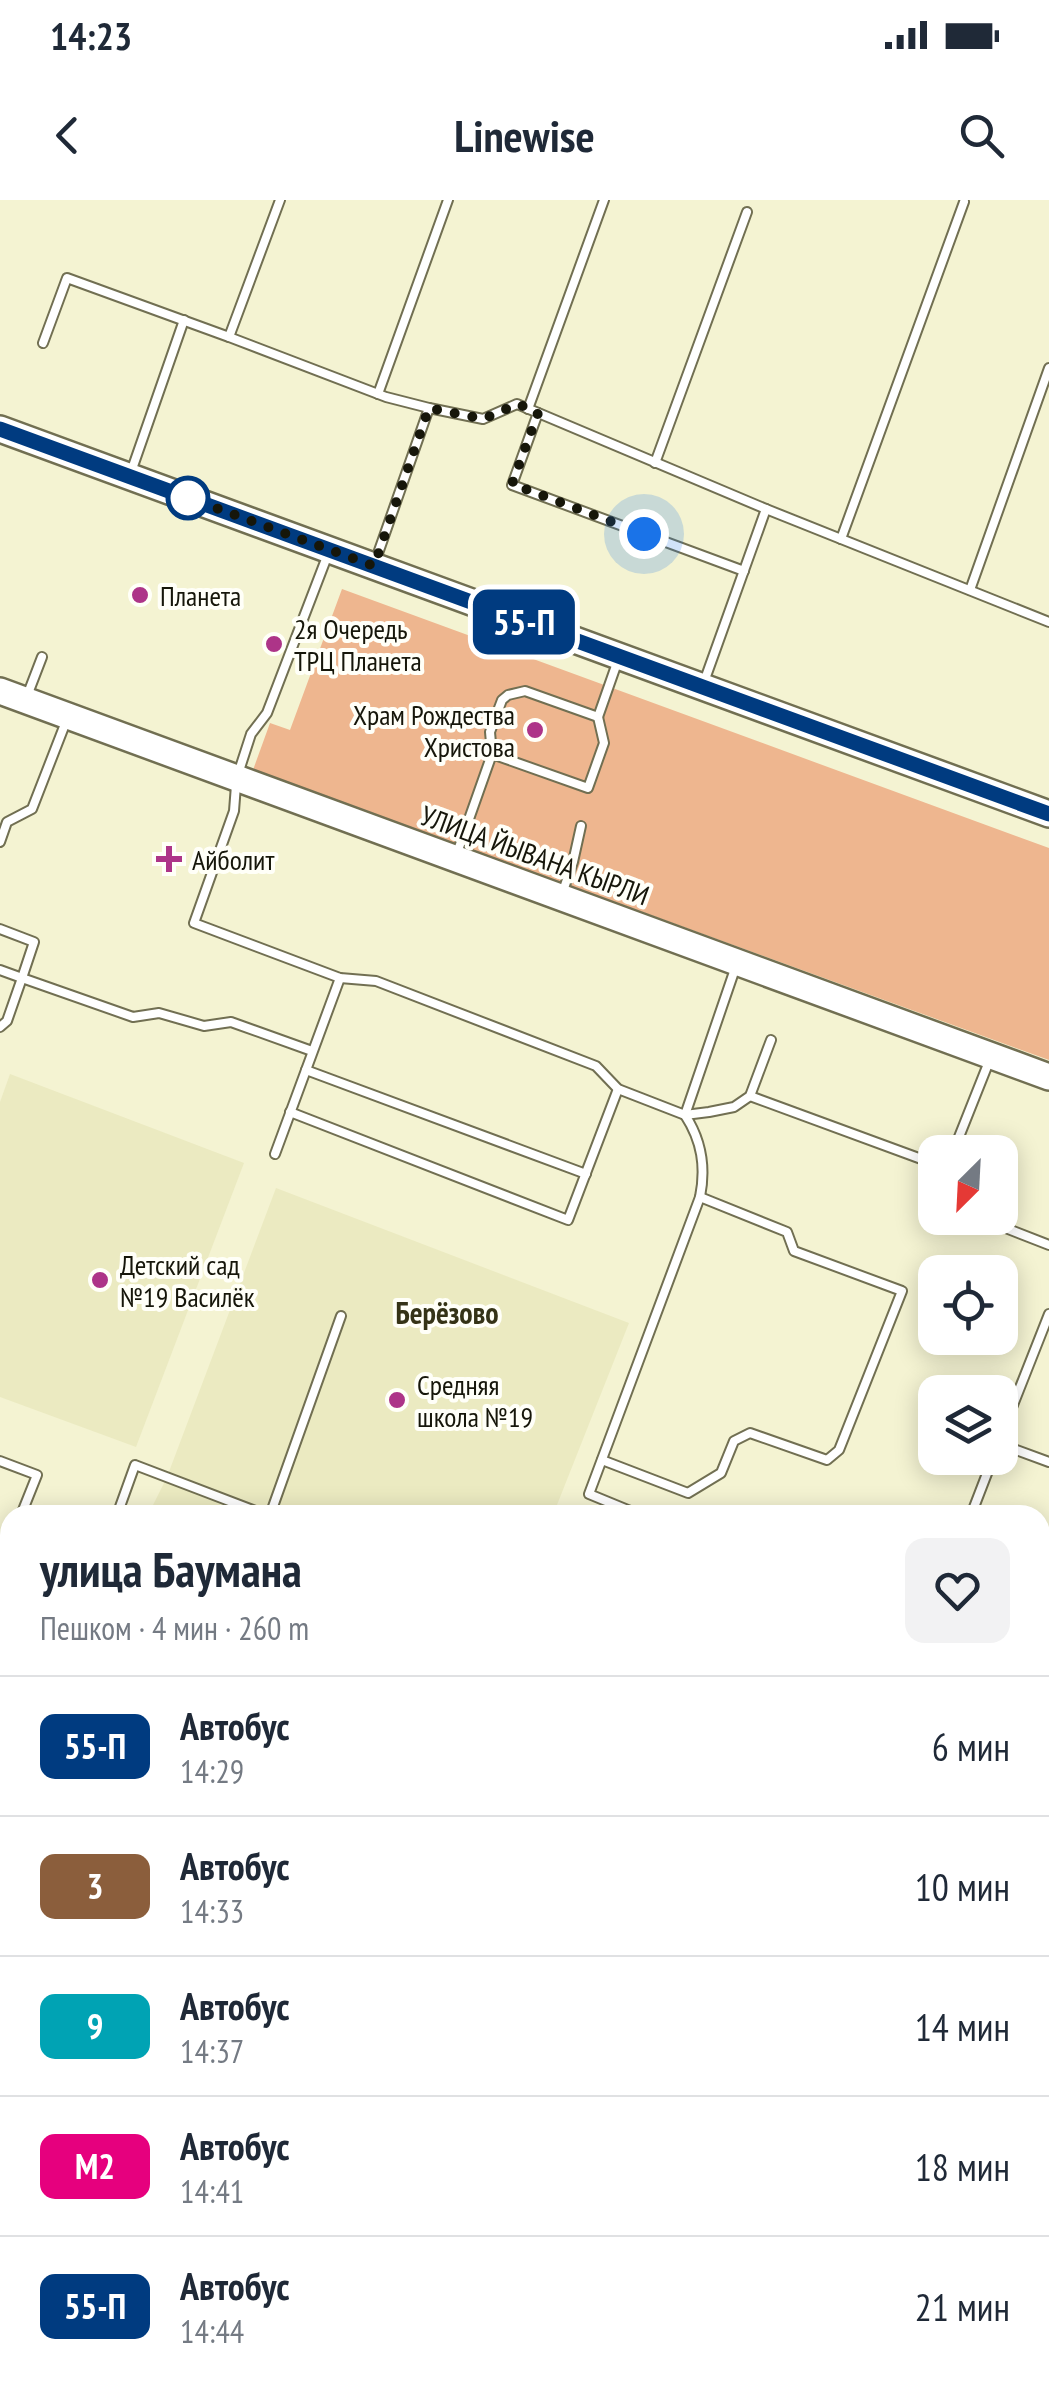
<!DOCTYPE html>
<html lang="ru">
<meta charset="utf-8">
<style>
body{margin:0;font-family:"PT Sans Narrow",sans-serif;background:#f2f2f3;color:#1f2937;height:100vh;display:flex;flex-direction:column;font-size:38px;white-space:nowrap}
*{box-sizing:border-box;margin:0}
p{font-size:32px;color:#747a83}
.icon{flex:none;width:55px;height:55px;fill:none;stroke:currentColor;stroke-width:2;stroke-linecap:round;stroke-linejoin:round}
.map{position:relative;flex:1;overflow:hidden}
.panel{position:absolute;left:0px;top:1305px;width:1050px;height:890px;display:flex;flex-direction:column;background:#fff;border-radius:30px 30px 0 0;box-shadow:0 5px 25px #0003}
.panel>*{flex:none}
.badge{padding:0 20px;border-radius:15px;font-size:35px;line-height:65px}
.needle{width:65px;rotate:204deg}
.fabs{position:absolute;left:918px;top:935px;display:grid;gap:20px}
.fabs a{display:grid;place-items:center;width:100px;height:100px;border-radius:20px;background:#fff;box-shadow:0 5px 25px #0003;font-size:50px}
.you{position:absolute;width:50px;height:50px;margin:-25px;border:8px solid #fff;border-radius:50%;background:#1a73e8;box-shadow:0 0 0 15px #1a73e833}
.map>.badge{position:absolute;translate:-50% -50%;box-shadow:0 0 0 5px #fff}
.round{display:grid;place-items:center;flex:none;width:105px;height:105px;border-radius:20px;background:#f2f2f3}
.overview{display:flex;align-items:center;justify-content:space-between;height:170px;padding:0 40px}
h1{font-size:48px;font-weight:700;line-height:75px}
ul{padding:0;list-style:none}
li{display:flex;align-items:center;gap:30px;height:140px;padding:0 40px;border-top:2px solid #e0e1e3}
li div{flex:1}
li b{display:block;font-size:38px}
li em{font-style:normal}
li .badge{min-width:110px;font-weight:700;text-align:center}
.status{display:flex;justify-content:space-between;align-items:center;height:70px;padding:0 50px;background:#fff;direction:ltr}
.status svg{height:28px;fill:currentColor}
header{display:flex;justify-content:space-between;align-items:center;height:130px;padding:0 40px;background:#fff;font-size:45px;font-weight:700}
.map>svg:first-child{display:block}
.built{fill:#ebeac1}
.grass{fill:url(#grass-tufts)}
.park{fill:#eeb68f}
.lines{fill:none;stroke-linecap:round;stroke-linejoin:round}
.lane-casing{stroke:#716f52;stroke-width:12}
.street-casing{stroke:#716f52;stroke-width:20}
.secondary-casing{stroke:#716f52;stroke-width:28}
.primary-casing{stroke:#716f52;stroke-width:30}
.lane{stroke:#fff;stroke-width:8}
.street{stroke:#fff;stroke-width:15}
.secondary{stroke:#fff;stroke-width:22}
.primary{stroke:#fff;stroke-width:25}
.line-casing{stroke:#fff;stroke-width:22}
.line{stroke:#003b80;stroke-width:15}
.walk{stroke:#16160a;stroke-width:10;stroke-dasharray:0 18}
.stop-dot{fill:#fff;stroke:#003b80;stroke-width:5}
.poi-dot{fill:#ad3488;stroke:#fffff8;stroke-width:4}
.labels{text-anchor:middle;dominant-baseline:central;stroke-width:8;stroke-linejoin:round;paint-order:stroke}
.poi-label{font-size:28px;fill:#16160a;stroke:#fffff8;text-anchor:start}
.street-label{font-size:28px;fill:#16160a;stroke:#fffff8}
.neighbourhood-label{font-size:30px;font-weight:bold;fill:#353317;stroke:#fffff8}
</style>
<div class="status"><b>14:23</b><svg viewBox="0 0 49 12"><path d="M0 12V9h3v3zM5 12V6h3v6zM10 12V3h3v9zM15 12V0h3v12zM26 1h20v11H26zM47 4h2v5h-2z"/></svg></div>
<header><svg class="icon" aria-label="back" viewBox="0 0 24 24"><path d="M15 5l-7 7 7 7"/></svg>Linewise<svg class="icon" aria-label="search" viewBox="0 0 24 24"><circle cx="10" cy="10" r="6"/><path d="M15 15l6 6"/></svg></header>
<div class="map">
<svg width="1049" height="2195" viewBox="0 0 1049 2195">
<defs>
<pattern id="grass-tufts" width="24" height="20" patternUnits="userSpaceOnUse" patternTransform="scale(2.5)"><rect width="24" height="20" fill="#eeb68f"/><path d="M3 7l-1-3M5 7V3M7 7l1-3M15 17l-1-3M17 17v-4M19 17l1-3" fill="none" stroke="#cb9c7a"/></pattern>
</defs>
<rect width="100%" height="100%" fill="#f4f3d2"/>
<g class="built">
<polygon points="10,874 244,963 136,1247 0,1197 0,902"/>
<polygon points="276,988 629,1123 553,1315 148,1315 167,1277"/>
</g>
<polygon class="grass" points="0,2139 10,2149 10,2185 47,2185 57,2195 0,2195"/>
<polygon class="park" points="342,389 1049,648 1049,860 253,570 270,523 290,530"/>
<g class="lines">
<defs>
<g id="lane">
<polyline points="229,137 386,197 429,208 483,219 517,204 766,309 1049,422"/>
<polyline points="43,143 67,78 229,137 280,0"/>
<polyline points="378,194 448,0"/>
<polyline points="528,209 604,0"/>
<polyline points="538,213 512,285 744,371"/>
<polyline points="655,263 747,12"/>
<polyline points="131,272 184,120"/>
<polyline points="841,339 964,2"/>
<polyline points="375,362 429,208"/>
<polyline points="970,390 1049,168"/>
<polyline points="704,482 766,309"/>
<polyline points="27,496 42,457"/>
<polyline points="492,554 588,588 604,543 598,517"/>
<polyline points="239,571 251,534 267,513 328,354"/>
<polyline points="236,585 234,611 194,723 340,778 376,781 596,866 618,889 685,915 709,912 734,907 750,896 771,840"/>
<polyline points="0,642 7,622 32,609 67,519"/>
<polyline points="457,653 492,554 490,532 502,500 508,495 525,491 598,517 618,460"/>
<polyline points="562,694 573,662 581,626"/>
<polyline points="0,729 34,742 22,778 133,817 159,813 204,826 231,822 312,851"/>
<polyline points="0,770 22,778 7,821 0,827"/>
<polyline points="306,870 586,974"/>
<polyline points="750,896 935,964"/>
<polyline points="290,912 568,1020 618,889"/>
<polyline points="953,952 990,859"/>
<polyline points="275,954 340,778"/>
<polyline points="980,1018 1049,1045"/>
<polyline points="1000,1238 1049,1114"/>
<polyline points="1000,1244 1049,1262"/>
<polyline points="602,1260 688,1293 721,1273 734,1241 750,1233 827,1260 839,1250 902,1091 794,1051 787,1032 700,997"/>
<polyline points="0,1261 37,1275 21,1315"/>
<polyline points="117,1315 135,1265 266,1315"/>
<polyline points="270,1315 341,1116"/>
<path d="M640,1315L589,1294L700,997C706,967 702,941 685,915L736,766"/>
<polyline points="971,1315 993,1258"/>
<polyline points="0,1371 10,1345"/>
<polyline points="1040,1371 1049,1374"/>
<polyline points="1040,1417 1049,1392"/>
<polyline points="1040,1554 1049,1557"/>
<polyline points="0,1671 10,1643"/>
<polyline points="0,1764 10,1768"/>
<polyline points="1040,2102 1049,2077"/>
<polyline points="1040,2155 1049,2158"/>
<polyline points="463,2186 486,2195"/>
<polyline points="725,2195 733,2185"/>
</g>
<polyline id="street" points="391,2185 405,2195"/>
<g id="secondary">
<polyline points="0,1529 10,1532"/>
<polyline points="1040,1750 1049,1725"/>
<polyline points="1040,1906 1049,1910"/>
<polyline points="868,2195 872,2185"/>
</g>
<g id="primary">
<polyline points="0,229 1049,614"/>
<polyline points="0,491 1049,877"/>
</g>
</defs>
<use href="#lane" class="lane-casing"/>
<use href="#street" class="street-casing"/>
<use href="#secondary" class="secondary-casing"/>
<use href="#primary" class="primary-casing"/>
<use href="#lane" class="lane"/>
<use href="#street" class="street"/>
<use href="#secondary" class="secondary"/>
<use href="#primary" class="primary"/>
</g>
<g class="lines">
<defs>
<polyline id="line" points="0,229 1049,614"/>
</defs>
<use href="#line" class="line-casing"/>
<use href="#line" class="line"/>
<polyline class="walk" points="188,298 186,297 374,366 429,208 483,219 518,204 538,213 512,284 644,334"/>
</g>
<circle class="stop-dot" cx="188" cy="298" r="20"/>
<g class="poi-dot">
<circle cx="140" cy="395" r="10"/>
<circle cx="274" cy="444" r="10"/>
<circle cx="535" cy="530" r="10"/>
<path d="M164 644h10v10h10v10h-10v10h-10v-10h-10v-10h10z"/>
<circle cx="100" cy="1080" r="10"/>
<circle cx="397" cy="1200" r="10"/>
</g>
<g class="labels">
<g class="poi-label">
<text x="160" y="395">Планета</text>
<text x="294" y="428">2я Очередь<tspan x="294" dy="32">ТРЦ Планета</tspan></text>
<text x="515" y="514" text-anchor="end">Храм Рождества<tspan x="515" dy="32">Христова</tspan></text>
<text x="192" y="659">Айболит</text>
<text x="120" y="1064">Детский сад<tspan x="120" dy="32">№19 Василёк</tspan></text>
<text x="417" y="1184">Средняя<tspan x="417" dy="32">школа №19</tspan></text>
</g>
<g class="street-label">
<text transform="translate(535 655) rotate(20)">УЛИЦА ЙЫВАНА КЫРЛИ</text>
</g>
<g class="neighbourhood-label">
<text x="447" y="1112">Берёзово</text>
</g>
</g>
</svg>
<div class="fabs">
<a><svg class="needle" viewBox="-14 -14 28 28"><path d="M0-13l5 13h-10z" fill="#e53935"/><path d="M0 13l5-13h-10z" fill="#747a83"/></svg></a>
<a><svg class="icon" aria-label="locate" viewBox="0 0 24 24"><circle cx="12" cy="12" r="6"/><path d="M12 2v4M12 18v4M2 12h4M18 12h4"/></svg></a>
<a><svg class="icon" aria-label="layers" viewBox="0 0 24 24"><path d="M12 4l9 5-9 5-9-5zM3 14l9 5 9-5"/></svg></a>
</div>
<div class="you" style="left:644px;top:334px"></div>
<b class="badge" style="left:524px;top:422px;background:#003b80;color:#fff">55-П</b>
<section class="panel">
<div class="overview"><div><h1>улица Баумана</h1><p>Пешком · 4 мин · 260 m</p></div><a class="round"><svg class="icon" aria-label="heart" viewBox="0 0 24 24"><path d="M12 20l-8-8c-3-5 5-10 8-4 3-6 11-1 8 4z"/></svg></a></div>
<ul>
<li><span class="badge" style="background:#003b80;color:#fff">55-П</span><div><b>Автобус</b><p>14:29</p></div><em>6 мин</em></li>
<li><span class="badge" style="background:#8b5e3c;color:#fff">3</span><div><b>Автобус</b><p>14:33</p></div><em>10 мин</em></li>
<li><span class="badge" style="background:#00a3b4;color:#fff">9</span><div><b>Автобус</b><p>14:37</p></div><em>14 мин</em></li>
<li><span class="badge" style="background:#e6007e;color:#fff">М2</span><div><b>Автобус</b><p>14:41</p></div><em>18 мин</em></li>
<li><span class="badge" style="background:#003b80;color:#fff">55-П</span><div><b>Автобус</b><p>14:44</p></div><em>21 мин</em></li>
</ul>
</section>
</div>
